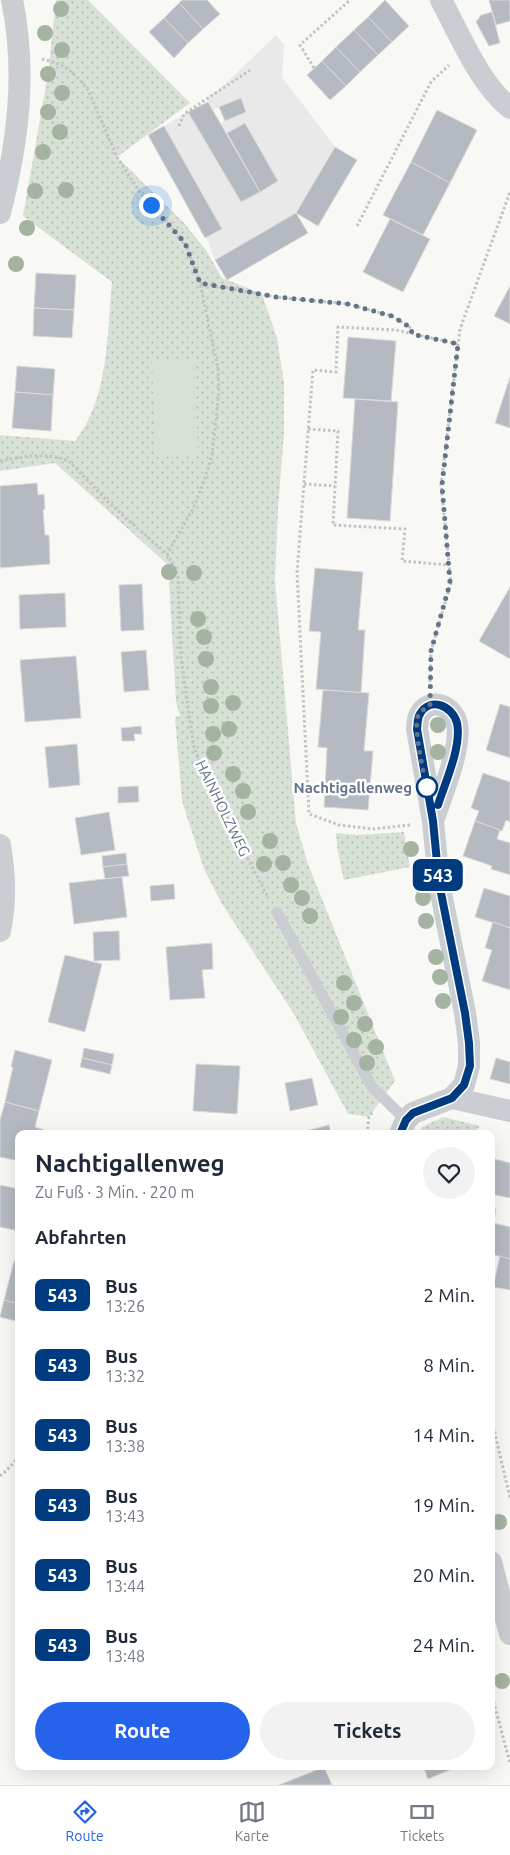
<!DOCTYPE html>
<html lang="de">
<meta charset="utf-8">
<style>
body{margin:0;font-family:Ubuntu,sans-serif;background:#f2f2f3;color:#1f2937;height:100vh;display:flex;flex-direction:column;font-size:19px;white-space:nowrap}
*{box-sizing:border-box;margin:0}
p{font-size:16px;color:#747a83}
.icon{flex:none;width:28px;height:28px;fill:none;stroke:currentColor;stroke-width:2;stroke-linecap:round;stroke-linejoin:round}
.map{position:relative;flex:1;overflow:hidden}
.sheet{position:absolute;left:15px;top:1130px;width:480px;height:640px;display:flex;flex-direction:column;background:#fff;border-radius:10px;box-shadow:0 5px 20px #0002}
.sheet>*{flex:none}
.badge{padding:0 10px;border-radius:8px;font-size:18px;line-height:32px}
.you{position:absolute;width:25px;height:25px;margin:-12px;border:4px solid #fff;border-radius:50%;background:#1a73e8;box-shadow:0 0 0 8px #1a73e833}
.map>.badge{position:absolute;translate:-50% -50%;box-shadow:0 0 0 2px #fff}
h2{padding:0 20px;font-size:19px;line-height:45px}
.round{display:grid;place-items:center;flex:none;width:52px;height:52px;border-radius:26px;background:#f2f2f3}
.overview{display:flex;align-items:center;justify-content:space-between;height:85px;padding:0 20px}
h1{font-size:24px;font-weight:600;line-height:38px}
.primary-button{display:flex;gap:10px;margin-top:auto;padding:10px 20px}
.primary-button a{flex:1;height:58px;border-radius:30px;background:#2563eb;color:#fff;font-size:20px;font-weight:600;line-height:58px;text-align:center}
.primary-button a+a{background:#f2f2f3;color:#1f2937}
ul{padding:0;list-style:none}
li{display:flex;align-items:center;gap:15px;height:70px;padding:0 20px}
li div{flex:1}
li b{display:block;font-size:19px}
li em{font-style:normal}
li .badge{min-width:55px;font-weight:700;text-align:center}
.dock{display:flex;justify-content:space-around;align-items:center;height:70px;border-top:1px solid #e0e1e3;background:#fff;font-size:14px;color:#747a83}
.dock a{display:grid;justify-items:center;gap:2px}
.dock .on{color:#2563eb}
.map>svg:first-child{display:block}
.built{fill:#e9e9e9}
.grass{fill:url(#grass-dots)}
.garden{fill:#d8e1d6}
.building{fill:#b5bac2;stroke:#dadad8}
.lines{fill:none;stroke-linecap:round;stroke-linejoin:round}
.path{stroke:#c1c3c6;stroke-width:3;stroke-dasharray:2.5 2.5;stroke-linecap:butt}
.lane{stroke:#cacdd1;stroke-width:11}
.street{stroke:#cacdd1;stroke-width:22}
.tree{fill:#a5b3a3}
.line-casing{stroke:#fff;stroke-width:11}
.line{stroke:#003b80;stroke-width:8}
.walk{stroke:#647389;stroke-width:5;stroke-dasharray:0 9}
.stop-dot{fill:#fff;stroke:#003b80;stroke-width:2.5}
.labels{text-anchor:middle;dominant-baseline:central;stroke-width:5;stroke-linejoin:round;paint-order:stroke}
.stop-label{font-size:15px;font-weight:bold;fill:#647389;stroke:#fff;text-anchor:end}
.street-label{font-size:15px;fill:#647389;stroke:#fff}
</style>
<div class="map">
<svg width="510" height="1785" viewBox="0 0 510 1785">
<defs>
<pattern id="grass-dots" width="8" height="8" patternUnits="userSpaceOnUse" patternTransform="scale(1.25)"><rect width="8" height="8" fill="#d8e1d6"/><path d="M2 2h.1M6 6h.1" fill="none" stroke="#b3bbb3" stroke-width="1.8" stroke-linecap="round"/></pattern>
</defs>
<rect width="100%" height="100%" fill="#f8f9f5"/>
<polygon class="built" points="276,35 284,45 282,77 335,147 296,213 215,260 164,126 188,112 241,202 278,181 245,123 227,133 221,123 246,112 241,98 213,110 206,98 223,86"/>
<g class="grass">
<path d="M56,0H88L190,103L117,157L185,224L206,250L222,278L262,294L277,338L284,383V433L278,509L275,581L296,823L308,864L395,1081L369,1117L348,1114L294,1014L222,904L204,869L182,801L175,717L180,716L176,702L168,565L55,463L0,471V435L75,441C109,399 107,333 112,282L23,216L48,74Z"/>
<polygon points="404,832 410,867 344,880 338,853 336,833 356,835"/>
<polygon points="443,1117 480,1126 472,1134 418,1134 422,1127"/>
</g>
<polygon class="garden" points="194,360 198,455 156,457 152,362"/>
<g class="building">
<polygon points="182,0 207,0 220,14 203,29 179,3"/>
<polygon points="385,0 409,26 392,42 368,17"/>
<polygon points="489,0 510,0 510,21 496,25"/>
<polygon points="179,3 203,29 188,43 164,18"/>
<polygon points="492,12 500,43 489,46 476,22 481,15"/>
<polygon points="368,17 392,42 378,55 354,30"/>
<polygon points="164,18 188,43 174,58 149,32"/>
<polygon points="354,30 378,55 360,72 336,47"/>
<polygon points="336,47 360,72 346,86 322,61"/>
<polygon points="322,61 346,86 330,100 307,75"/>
<polygon points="241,98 246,112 225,121 219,107"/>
<polygon points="208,102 260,192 241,202 188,112"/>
<polygon points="437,110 477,130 450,183 411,162"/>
<polygon points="245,123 278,181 260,192 227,133"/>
<polygon points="164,126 222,229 205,238 148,135"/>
<polygon points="335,147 357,160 318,226 296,213"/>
<polygon points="411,162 450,183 423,235 383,215"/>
<polygon points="296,213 308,233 227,280 215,260"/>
<polygon points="390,219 430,239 403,292 363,272"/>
<polygon points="36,273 76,275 74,310 34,308"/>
<polygon points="510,286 510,324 494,316"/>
<polygon points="34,308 74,310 72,338 33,336"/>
<polygon points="348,337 396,341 391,401 343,398"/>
<polygon points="17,366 55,369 53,395 15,392"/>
<polygon points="510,377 510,428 495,423"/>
<polygon points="15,392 53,395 51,431 12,428"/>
<polygon points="355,399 398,402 390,521 347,518"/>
<polygon points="37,483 38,495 44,494 45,509 43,510 45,535 49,535 50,564 0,568 0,486"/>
<polygon points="315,568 363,572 358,630 365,630 361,693 316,689 321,632 309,631"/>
<polygon points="142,584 144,630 121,631 119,585"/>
<polygon points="510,587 510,659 479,641"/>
<polygon points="65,593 66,627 20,629 19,595"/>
<polygon points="146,650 149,690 124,692 121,652"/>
<polygon points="76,656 81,718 25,722 20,660"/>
<polygon points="323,690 369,693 364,751 373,751 368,810 324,807 327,748 318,747"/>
<polygon points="500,704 510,707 510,758 486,750"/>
<polygon points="141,726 142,734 134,734 135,741 122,741 121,728"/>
<polygon points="77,744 80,785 49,788 45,747"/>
<polygon points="483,773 510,782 510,822 506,820 502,831 475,821 479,811 471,808"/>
<polygon points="138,786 139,802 118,803 118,787"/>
<polygon points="109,812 115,850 81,855 75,818"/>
<polygon points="475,821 500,830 497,839 510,843 510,875 491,869 492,866 463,856"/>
<polygon points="126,853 127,864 103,867 102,856"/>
<polygon points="127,864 129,876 105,879 103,867"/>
<polygon points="122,877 127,917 74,924 69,883"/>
<polygon points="174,884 175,899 151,901 150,886"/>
<polygon points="484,888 510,896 510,928 475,917"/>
<polygon points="493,922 510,928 510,990 482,981 492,950 485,948"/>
<polygon points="119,931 120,960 94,961 93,932"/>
<polygon points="212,943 213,969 202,970 205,998 170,1000 166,947"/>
<polygon points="65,955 102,964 85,1032 48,1022"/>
<polygon points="84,1048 114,1054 112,1065 82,1058"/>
<polygon points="15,1050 52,1060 39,1111 5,1102 13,1067 11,1067"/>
<polygon points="82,1058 112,1065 110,1074 80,1067"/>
<polygon points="496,1058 510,1062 510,1084 490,1079"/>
<polygon points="196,1064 240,1066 237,1114 193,1111"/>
<polygon points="312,1078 318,1105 290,1111 285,1083"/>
<polygon points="5,1102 39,1111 35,1127 52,1132 51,1134 19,1134 19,1161 0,1157 0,1120"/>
<polygon points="329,1125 331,1134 293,1134"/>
<polygon points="491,1158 510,1163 510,1198 491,1194"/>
<polygon points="0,1185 19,1189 19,1231 0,1227"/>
<polygon points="491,1208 496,1209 492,1232 491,1231"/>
<polygon points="494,1223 510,1227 510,1259 491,1254 491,1235"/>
<polygon points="500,1256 510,1259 510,1290 493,1287"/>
<polygon points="14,1261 19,1263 19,1304 4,1300"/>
<polygon points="4,1300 19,1304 19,1322 0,1317"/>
<polygon points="423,1766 459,1766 428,1779"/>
<polygon points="324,1767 332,1785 279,1785"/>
</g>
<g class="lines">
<g class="path">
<polyline points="42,59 54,62 68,69 79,79 88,90 117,157 141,194 162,216 185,243 200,283 218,369 219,391 212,456 203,484 193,509 167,554"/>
<polyline points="314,68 300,45 350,0"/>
<polyline points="179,126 184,114 252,69"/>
<polyline points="357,226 431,82 449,65"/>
<polyline points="200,283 276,297 348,304 392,316 411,328 411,334"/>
<polyline points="308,429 338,431 333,525 405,529 402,561 449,565"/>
<path d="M0,461C23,457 48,451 70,462L109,503L167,554L173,565L178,576L181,658L194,748L216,798L268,897"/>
<polyline points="304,484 335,486"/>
<polyline points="430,682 431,651 451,583 441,485 460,329 510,192"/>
<polyline points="410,825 373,829 339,825 309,814 297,572 313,370 336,372 338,327 396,330 458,344"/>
<polyline points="367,1134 369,1117 372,1113"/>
<polyline points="491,1417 510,1498"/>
<polyline points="0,1476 6,1471 19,1457"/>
<polyline points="491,1692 510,1763"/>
</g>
<polyline class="lane" points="277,912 372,1087 406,1120"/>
<g class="street">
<path d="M441,0C460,35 479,83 510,108"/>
<path d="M0,213C18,142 27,72 12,0"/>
<path d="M433,821C441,797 462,747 457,724C453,706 431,696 420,714C417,718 418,724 417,729L433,821L439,883L465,1013L469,1043V1066L464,1085L452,1098"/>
<path d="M0,845C5,876 6,900 0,931"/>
<polyline points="400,1134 406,1120 413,1113 452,1098 510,1111"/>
<polyline points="491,1562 510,1634"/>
</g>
</g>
<g class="tree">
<circle cx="61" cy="9" r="8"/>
<circle cx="45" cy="33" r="8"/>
<circle cx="62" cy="50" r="8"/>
<circle cx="48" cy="74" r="8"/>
<circle cx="62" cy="93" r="8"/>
<circle cx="48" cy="112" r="8"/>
<circle cx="60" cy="132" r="8"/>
<circle cx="43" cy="152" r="8"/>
<circle cx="66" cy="190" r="8"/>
<circle cx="35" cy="191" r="8"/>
<circle cx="27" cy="228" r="8"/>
<circle cx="16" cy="264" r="8"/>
<circle cx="169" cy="572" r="8"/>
<circle cx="194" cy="573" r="8"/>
<circle cx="198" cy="619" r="8"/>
<circle cx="204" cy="637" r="8"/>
<circle cx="206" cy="659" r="8"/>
<circle cx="211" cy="687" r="8"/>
<circle cx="233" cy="703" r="8"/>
<circle cx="211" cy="706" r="8"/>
<circle cx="438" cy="725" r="8"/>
<circle cx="229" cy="729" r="8"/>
<circle cx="213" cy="734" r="8"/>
<circle cx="438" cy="752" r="8"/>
<circle cx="214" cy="753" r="8"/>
<circle cx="233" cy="774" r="8"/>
<circle cx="243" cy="791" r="8"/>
<circle cx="248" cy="812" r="8"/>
<circle cx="270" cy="841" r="8"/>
<circle cx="411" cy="849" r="8"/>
<circle cx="283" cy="863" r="8"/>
<circle cx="264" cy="864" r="8"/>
<circle cx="419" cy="871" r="8"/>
<circle cx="291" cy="885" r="8"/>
<circle cx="302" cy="898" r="8"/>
<circle cx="423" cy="898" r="8"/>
<circle cx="310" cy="916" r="8"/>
<circle cx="426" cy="921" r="8"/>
<circle cx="436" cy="957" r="8"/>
<circle cx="440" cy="977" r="8"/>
<circle cx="344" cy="983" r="8"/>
<circle cx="443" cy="1001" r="8"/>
<circle cx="354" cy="1003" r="8"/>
<circle cx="341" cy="1017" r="8"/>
<circle cx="365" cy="1024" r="8"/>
<circle cx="354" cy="1040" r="8"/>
<circle cx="376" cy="1047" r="8"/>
<circle cx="367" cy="1063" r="8"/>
<circle cx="499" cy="1522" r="8"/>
<circle cx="502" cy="1681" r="8"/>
</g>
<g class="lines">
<defs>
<path id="line" d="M400,1134L406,1120L413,1113L452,1098L464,1085L470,1066L469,1043L465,1013L439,883L433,821L417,729C418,724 417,718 420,714C430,696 453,706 457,723C462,746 445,783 438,805"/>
</defs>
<use href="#line" class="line-casing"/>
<use href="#line" class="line"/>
<path class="walk" d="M151,205L185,243L200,283L276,297L348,304L392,316L411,328L412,334L458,344L442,485L450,583L431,651L430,706C426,708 420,711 418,716C413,731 425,778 428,795L427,787"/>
</g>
<circle class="stop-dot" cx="427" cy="787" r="10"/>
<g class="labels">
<g class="stop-label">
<text x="412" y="787">Nachtigallenweg</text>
</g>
<g class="street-label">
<text transform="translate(223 808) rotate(64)">HAINHOLZWEG</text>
</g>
</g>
</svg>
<div class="you" style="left:151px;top:205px"></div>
<b class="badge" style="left:438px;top:875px;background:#003b80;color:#fff">543</b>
<section class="sheet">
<div class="overview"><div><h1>Nachtigallenweg</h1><p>Zu Fuß · 3 Min. · 220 m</p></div><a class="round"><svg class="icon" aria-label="heart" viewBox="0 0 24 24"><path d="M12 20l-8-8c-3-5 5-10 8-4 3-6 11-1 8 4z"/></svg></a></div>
<h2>Abfahrten</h2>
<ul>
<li><span class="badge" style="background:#003b80;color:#fff">543</span><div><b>Bus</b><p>13:26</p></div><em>2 Min.</em></li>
<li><span class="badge" style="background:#003b80;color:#fff">543</span><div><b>Bus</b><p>13:32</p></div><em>8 Min.</em></li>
<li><span class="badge" style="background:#003b80;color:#fff">543</span><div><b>Bus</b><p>13:38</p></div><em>14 Min.</em></li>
<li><span class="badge" style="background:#003b80;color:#fff">543</span><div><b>Bus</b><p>13:43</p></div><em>19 Min.</em></li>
<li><span class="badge" style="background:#003b80;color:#fff">543</span><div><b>Bus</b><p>13:44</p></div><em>20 Min.</em></li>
<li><span class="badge" style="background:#003b80;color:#fff">543</span><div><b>Bus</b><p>13:48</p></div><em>24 Min.</em></li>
</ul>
<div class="primary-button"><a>Route</a><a>Tickets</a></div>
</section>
</div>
<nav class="dock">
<a class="on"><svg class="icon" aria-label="directions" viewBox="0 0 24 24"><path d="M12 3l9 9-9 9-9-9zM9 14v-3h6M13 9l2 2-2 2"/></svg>Route</a>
<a><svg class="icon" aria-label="map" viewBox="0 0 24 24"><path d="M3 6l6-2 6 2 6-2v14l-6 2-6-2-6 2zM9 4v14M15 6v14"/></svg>Karte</a>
<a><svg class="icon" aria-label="tickets" viewBox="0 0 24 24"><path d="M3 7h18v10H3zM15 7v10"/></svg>Tickets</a>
</nav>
